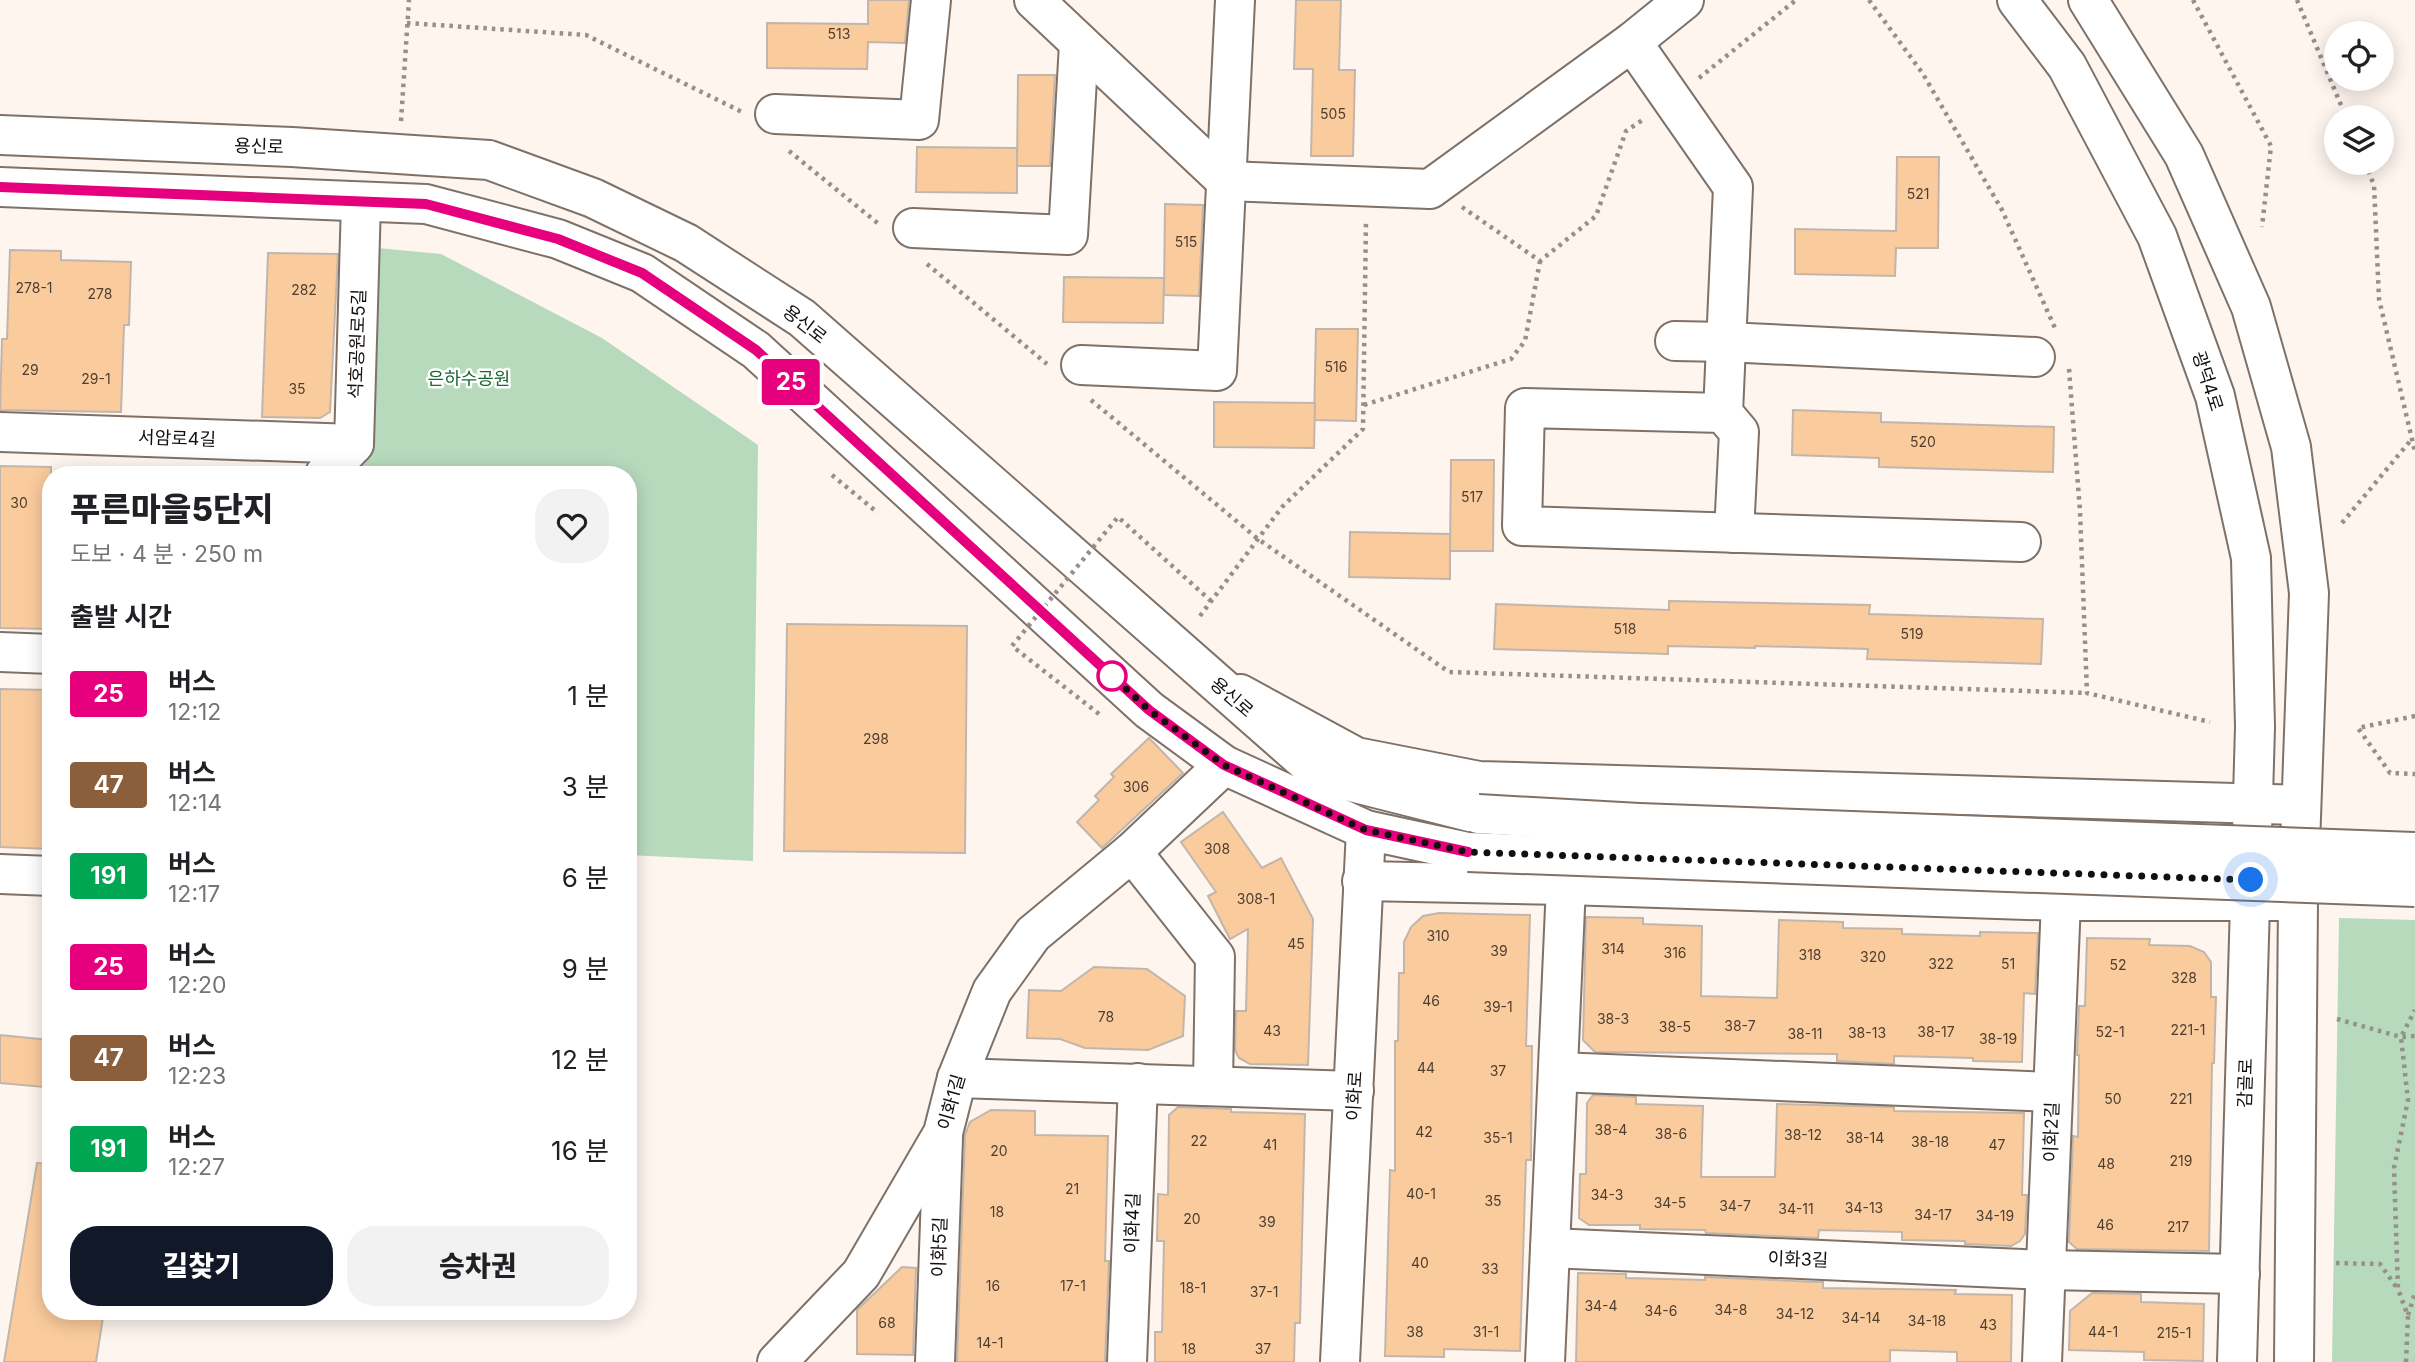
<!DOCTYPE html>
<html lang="ko">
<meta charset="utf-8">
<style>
body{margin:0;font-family:Inter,"Noto Sans KR",sans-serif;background:#f2f2f2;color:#202124;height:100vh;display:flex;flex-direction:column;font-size:26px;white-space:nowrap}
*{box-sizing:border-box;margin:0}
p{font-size:23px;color:#757577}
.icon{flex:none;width:38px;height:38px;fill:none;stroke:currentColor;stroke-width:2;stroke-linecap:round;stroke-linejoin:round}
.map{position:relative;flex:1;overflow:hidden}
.panel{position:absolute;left:42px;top:466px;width:595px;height:854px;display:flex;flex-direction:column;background:#fff;border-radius:28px;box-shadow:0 4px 18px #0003}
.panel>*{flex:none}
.badge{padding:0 14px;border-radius:5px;font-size:24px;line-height:46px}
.controls{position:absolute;left:2324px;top:21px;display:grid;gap:14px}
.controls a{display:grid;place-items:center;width:70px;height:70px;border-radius:50%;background:#fff;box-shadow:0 4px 18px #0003;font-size:35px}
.you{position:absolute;width:35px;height:35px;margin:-18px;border:5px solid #fff;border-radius:50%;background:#1a73e8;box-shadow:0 0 0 10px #1a73e833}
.map>.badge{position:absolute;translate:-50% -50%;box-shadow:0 0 0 4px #fff}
h2{padding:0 28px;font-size:26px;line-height:63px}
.round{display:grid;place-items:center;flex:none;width:74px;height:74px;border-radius:28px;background:#f2f2f2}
.head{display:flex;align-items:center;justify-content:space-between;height:119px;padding:0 28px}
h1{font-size:33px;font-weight:800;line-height:52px}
.action{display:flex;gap:14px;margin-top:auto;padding:14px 28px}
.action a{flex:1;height:80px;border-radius:28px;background:#111827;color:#fff;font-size:28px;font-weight:800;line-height:80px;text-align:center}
.action a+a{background:#f2f2f2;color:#202124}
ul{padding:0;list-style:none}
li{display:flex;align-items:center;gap:21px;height:91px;padding:0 28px}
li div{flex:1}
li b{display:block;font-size:26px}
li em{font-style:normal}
li .badge{min-width:77px;font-weight:700;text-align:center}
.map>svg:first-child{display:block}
.green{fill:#b7dabd}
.building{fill:#facb9d;stroke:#c2b6ab;stroke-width:2}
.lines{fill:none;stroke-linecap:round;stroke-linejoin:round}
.minor-casing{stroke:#7e7168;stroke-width:42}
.major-casing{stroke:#7e7168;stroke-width:42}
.path{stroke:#968f8a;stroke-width:4.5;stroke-dasharray:3.5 5;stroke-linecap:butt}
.minor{stroke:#fff;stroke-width:38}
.major{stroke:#fff;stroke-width:38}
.major-bridge-casing{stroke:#7e7168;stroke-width:42;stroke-linecap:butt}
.path-bridge{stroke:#968f8a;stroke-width:4.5;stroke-dasharray:3.5 5;stroke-linecap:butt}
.major-bridge{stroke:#fff;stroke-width:38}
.line-casing{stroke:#fff;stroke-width:16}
.line{stroke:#e6007e;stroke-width:10}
.walk{stroke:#140f0c;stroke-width:7;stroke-dasharray:0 12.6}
.stop-dot{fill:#fff;stroke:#e6007e;stroke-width:3.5}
.labels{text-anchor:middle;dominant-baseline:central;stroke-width:5;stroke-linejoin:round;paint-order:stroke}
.number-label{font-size:14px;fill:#4e3e30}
.street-label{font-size:18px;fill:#140f0c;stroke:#fff}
.park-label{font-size:18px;fill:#1b6733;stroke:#fff}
</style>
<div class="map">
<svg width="2415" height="1362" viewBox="0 0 2415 1362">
<rect width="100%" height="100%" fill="#fef5ef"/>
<g class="green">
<polygon points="367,247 441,254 602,338 758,445 753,861 628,855 628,474 349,474 375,448"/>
<polygon points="2339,918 2415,920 2415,1362 2332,1362"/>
</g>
<g class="building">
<polygon points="868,0 909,0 905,43 868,42 867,69 767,68 767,23 868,24"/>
<polygon points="1296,0 1341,0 1339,70 1355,70 1353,156 1311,156 1313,69 1294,69"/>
<polygon points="1018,75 1055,75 1050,166 1017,166"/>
<polygon points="917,147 1017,148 1017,193 916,192"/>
<polygon points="1897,157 1939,157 1938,248 1896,248 1895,276 1795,274 1795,229 1896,231"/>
<polygon points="1165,204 1203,205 1199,296 1164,295"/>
<polygon points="10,250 61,251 61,260 131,262 129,325 124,325 121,412 0,410 2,339 7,339"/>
<polygon points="268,253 338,254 330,412 320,418 262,417"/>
<polygon points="1064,277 1164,278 1163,323 1063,322"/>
<polygon points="1316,329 1358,329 1356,421 1314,420"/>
<polygon points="1214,402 1315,403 1314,448 1214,447"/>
<polygon points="1793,410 1881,413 1881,422 2054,427 2053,472 1879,467 1879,458 1792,455"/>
<polygon points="1451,460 1494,460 1493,551 1450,551"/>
<polygon points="0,466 51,467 51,629 0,628"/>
<polygon points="1350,532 1450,534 1450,579 1349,577"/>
<polygon points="1669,601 1870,605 1869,614 2043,619 2041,664 1867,659 1868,649 1755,646 1755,648 1668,646 1668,654 1494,649 1496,604 1669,610"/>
<polygon points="787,624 967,626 965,853 784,851"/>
<polygon points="0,689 51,690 51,849 0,847"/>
<polygon points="1149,738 1183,773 1102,848 1077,822 1099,800 1095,796 1114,777 1111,774"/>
<polygon points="1223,812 1262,868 1281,858 1313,919 1308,1065 1250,1064 1239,1058 1235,1050 1236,1011 1246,1011 1248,929 1230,939 1208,896 1216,892 1181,842"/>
<polygon points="1439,913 1530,915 1526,1046 1532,1046 1531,1160 1526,1160 1520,1351 1444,1349 1444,1357 1385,1356 1390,1170 1395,1171 1395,1041 1398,1041 1399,973 1404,973 1404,942 1411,927 1423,916"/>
<polygon points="1586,917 1643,918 1643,924 1702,926 1701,996 1777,998 1779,920 1843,922 1843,928 1902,929 1902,934 1980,936 1980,932 2038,933 2035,994 2024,993 2022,1062 1973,1061 1973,1058 1894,1056 1894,1064 1837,1061 1837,1054 1595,1052 1583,1040"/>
<polygon points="2087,938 2150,939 2149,945 2190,946 2204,952 2211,962 2211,997 2216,997 2214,1063 2212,1063 2209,1251 2077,1249 2069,1242 2073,1136 2078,1137 2079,1055 2077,1055 2079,1006 2085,1006"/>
<polygon points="1094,967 1147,969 1185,996 1183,1036 1148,1050 1085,1048 1060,1039 1027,1038 1029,990 1061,991"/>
<polygon points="0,1035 49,1040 44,1087 0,1083"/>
<polygon points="1593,1095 1636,1097 1636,1104 1703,1106 1701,1177 1775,1177 1777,1104 1894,1107 1894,1111 2024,1113 2022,1195 2027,1195 2025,1234 2020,1241 2011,1246 1965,1244 1965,1241 1902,1240 1902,1232 1819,1230 1818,1238 1706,1233 1705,1230 1640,1229 1640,1225 1589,1225 1579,1218 1580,1174 1586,1174 1587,1103"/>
<polygon points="1178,1107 1231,1109 1231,1112 1305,1114 1300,1323 1295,1323 1294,1362 1155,1362 1155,1332 1162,1332 1164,1241 1157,1241 1158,1194 1168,1195 1169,1115"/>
<polygon points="991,1110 1035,1111 1035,1135 1108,1136 1105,1261 1109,1261 1105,1362 957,1362 965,1135 970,1122"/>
<polygon points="37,1163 51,1164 51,1311 104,1311 96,1362 4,1362"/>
<polygon points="902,1267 916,1268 913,1355 857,1354 857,1310"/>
<polygon points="1578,1273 1626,1274 1626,1278 1705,1280 1705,1277 1817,1282 1823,1282 1823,1288 1956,1290 1955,1294 2012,1295 2011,1362 1957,1362 1957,1352 1890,1350 1890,1362 1576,1362"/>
<polygon points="2092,1293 2141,1294 2141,1302 2204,1304 2203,1361 2144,1360 2144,1352 2069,1350 2070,1311"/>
</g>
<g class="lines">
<defs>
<g id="minor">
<polyline points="1034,0 1226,181 1430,189 1632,42 1684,0"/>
<polyline points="1632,42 1733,187 1723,413 1739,432 1734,533"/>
<polyline points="775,114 919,120 931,0"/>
<polyline points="913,228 1068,235 1079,44"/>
<polyline points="1675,341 1726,342 2035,357"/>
<polyline points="1081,365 1217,371 1235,0"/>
<polyline points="1723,413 1525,408 1522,526 2021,542"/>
<polyline points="0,432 354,444"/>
<polyline points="325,474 354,444 361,202"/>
<polyline points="0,652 51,654"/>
<polyline points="1240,694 1356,757 1479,781 2301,805"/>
<polyline points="1132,852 1215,957 1213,1086"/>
<polyline points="0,874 51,876"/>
<polyline points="1362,881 1566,885 2061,901 2284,901"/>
<polyline points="1558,1072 2053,1092"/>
<polyline points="957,1078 1354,1091"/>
<polyline points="1550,1248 2047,1270 2240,1274"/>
<polyline points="777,1362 861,1274 943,1133 957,1078 992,991 1033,934 1132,852 1224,765"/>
<polyline points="935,1362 943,1138"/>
<polyline points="1127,1362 1138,1083"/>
<polyline points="1340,1362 1366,830"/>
<polyline points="1545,1362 1566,885"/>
<polyline points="2042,1362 2061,901"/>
</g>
<g id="major">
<polyline points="2017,0 2067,66 2157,236 2215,396 2251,558 2255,727 2237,1362"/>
<polyline points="2088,0 2184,155 2251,307 2291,447 2309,593 2298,901 2294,1362"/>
<polyline points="0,135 292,147 489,160 593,198 686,243 802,318 1320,774 1478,814"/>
<polyline points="0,187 426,204 558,239 642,273 756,350 1149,710 1224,765 1366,830 1468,852"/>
</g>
</defs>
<use href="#minor" class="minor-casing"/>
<use href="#major" class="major-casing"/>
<g class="path">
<polyline points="1869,0 1923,74 2002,210 2055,328"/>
<polyline points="2193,0 2271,146 2262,227"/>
<polyline points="2297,0 2346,117"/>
<polyline points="407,23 586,35 742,112"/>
<polyline points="1699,78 1796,0"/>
<polyline points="401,121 409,0"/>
<polyline points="789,151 880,225"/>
<polyline points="2365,163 2374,185 2379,299 2415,452"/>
<polyline points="1462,207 1540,261 1596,216 1626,131 1644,119"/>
<polyline points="927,264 1047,364"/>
<polyline points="2069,369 2080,511 2087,693 2210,722"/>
<polyline points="1091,400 1258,539 1449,672 2087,693"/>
<polyline points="1364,405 1511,359 1525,341 1540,261"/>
<polyline points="832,475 878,513"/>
<polyline points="2342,523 2411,440"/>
<polyline points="1200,616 1282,507 1363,429 1366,221"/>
<polyline points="2415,716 2358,728 2390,773 2415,774"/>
<polyline points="2337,1019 2401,1037 2415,1036"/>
<polyline points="2336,1263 2380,1264 2397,1288"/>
<polyline points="2408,1315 2415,1293"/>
<polyline points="2406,1362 2408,1316 2398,1289 2394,1168 2408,1100 2401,1037 2415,1010"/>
</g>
<use href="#minor" class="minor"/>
<use href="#major" class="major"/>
<defs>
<g id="major-bridge">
<polyline points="1478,814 1639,823 2415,852"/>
<polyline points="1468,852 2415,887"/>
</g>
</defs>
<use href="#major-bridge" class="major-bridge-casing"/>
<polyline class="path-bridge" points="1099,714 1012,646 1118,517 1211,601"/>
<use href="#major-bridge" class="major-bridge"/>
</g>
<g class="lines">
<defs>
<polyline id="line" points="0,187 426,204 558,239 642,273 756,350 1149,710 1224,765 1366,830 1468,852"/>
</defs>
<use href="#line" class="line-casing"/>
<use href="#line" class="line"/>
<polyline class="walk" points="1112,676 1110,674 1149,710 1224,765 1366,830 1468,852 2251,880"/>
</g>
<circle class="stop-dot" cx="1112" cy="676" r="14"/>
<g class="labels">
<g class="number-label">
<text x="839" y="33">513</text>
<text x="1333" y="113">505</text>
<text x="1918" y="193">521</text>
<text x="1186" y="241">515</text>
<text x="34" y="287">278-1</text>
<text x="304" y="289">282</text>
<text x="100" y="293">278</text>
<text x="1336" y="366">516</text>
<text x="30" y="369">29</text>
<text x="96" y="378">29-1</text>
<text x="297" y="388">35</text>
<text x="1923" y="441">520</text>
<text x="1472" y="496">517</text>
<text x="19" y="502">30</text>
<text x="1625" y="628">518</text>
<text x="1912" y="633">519</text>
<text x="876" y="738">298</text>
<text x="1136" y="786">306</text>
<text x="1217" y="848">308</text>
<text x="1256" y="898">308-1</text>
<text x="1438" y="935">310</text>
<text x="1296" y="943">45</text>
<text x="1613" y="948">314</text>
<text x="1499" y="950">39</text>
<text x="1675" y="952">316</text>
<text x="1810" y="954">318</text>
<text x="1873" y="956">320</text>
<text x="1941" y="963">322</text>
<text x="2008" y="963">51</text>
<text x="2118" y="964">52</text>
<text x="2184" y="977">328</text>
<text x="1431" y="1000">46</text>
<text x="1498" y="1006">39-1</text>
<text x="1106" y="1016">78</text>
<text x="1613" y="1018">38-3</text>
<text x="1740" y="1025">38-7</text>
<text x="1675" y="1026">38-5</text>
<text x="2188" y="1029">221-1</text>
<text x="1272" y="1030">43</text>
<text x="1936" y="1031">38-17</text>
<text x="2110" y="1031">52-1</text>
<text x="1867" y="1032">38-13</text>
<text x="1805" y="1033">38-11</text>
<text x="1998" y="1038">38-19</text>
<text x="1426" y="1067">44</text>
<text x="1498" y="1070">37</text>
<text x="2113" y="1098">50</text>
<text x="2181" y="1098">221</text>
<text x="1611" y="1129">38-4</text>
<text x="1424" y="1131">42</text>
<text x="1671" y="1133">38-6</text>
<text x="1803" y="1134">38-12</text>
<text x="1498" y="1137">35-1</text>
<text x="1865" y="1137">38-14</text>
<text x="1199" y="1140">22</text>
<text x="1930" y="1141">38-18</text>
<text x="1270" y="1144">41</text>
<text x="1997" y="1144">47</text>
<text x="999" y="1150">20</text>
<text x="2181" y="1160">219</text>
<text x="2106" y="1163">48</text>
<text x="1072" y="1188">21</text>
<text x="1421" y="1193">40-1</text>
<text x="1607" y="1194">34-3</text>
<text x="1493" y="1200">35</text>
<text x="1670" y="1202">34-5</text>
<text x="1735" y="1205">34-7</text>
<text x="1864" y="1207">34-13</text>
<text x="1796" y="1208">34-11</text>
<text x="997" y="1211">18</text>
<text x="1933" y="1214">34-17</text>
<text x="1995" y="1215">34-19</text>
<text x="1192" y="1218">20</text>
<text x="1267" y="1221">39</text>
<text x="2105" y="1224">46</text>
<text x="2178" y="1226">217</text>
<text x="1420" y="1262">40</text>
<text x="1490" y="1268">33</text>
<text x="993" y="1285">16</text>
<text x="1073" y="1285">17-1</text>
<text x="1193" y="1287">18-1</text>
<text x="1264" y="1291">37-1</text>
<text x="1601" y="1305">34-4</text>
<text x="1731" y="1309">34-8</text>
<text x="1661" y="1310">34-6</text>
<text x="1795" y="1313">34-12</text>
<text x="1861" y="1317">34-14</text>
<text x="1927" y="1320">34-18</text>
<text x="887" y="1322">68</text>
<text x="1988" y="1324">43</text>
<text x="1415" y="1331">38</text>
<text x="1486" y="1331">31-1</text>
<text x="2103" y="1331">44-1</text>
<text x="2174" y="1332">215-1</text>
<text x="990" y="1342">14-1</text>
<text x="1189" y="1348">18</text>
<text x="1263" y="1348">37</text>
</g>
<g class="street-label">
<text transform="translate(259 146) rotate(2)">용신로</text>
<text transform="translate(805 324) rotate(38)">용신로</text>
<text transform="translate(357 344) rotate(-88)">석호공원로5길</text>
<text transform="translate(2208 381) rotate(72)">광덕4로</text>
<text transform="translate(177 438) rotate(2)">서암로4길</text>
<text transform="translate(1232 697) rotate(41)">용신로</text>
<text transform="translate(2245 1083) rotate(-88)">감골로</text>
<text transform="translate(1354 1096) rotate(-87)">이화로</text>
<text transform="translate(951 1102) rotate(-74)">이화1길</text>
<text transform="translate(2051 1132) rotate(-88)">이화2길</text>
<text transform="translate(1132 1223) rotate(-88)">이화4길</text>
<text transform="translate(939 1247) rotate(-88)">이화5길</text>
<text transform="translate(1798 1259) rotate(2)">이화3길</text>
</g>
<g class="park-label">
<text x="469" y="378">은하수공원</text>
</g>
</g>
</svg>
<div class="controls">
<a><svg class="icon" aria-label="locate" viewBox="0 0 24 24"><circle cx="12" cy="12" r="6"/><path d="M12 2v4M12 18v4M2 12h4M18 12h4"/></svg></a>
<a><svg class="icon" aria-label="layers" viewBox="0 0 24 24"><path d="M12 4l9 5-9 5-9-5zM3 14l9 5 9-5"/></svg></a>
</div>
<div class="you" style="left:2251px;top:880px"></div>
<b class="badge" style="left:791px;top:382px;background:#e6007e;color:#fff">25</b>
<section class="panel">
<div class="head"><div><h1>푸른마을5단지</h1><p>도보 · 4 분 · 250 m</p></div><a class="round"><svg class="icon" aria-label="heart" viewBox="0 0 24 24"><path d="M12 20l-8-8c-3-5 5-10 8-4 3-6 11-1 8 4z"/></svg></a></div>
<h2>출발 시간</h2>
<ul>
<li><span class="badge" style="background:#e6007e;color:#fff">25</span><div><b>버스</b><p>12:12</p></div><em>1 분</em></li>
<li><span class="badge" style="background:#8b5e3c;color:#fff">47</span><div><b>버스</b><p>12:14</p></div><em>3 분</em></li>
<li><span class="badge" style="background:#00a651;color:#fff">191</span><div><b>버스</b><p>12:17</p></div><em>6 분</em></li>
<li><span class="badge" style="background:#e6007e;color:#fff">25</span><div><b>버스</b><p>12:20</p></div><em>9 분</em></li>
<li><span class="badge" style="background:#8b5e3c;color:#fff">47</span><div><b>버스</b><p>12:23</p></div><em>12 분</em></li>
<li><span class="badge" style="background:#00a651;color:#fff">191</span><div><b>버스</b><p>12:27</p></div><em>16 분</em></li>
</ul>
<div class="action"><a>길찾기</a><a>승차권</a></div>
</section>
</div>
